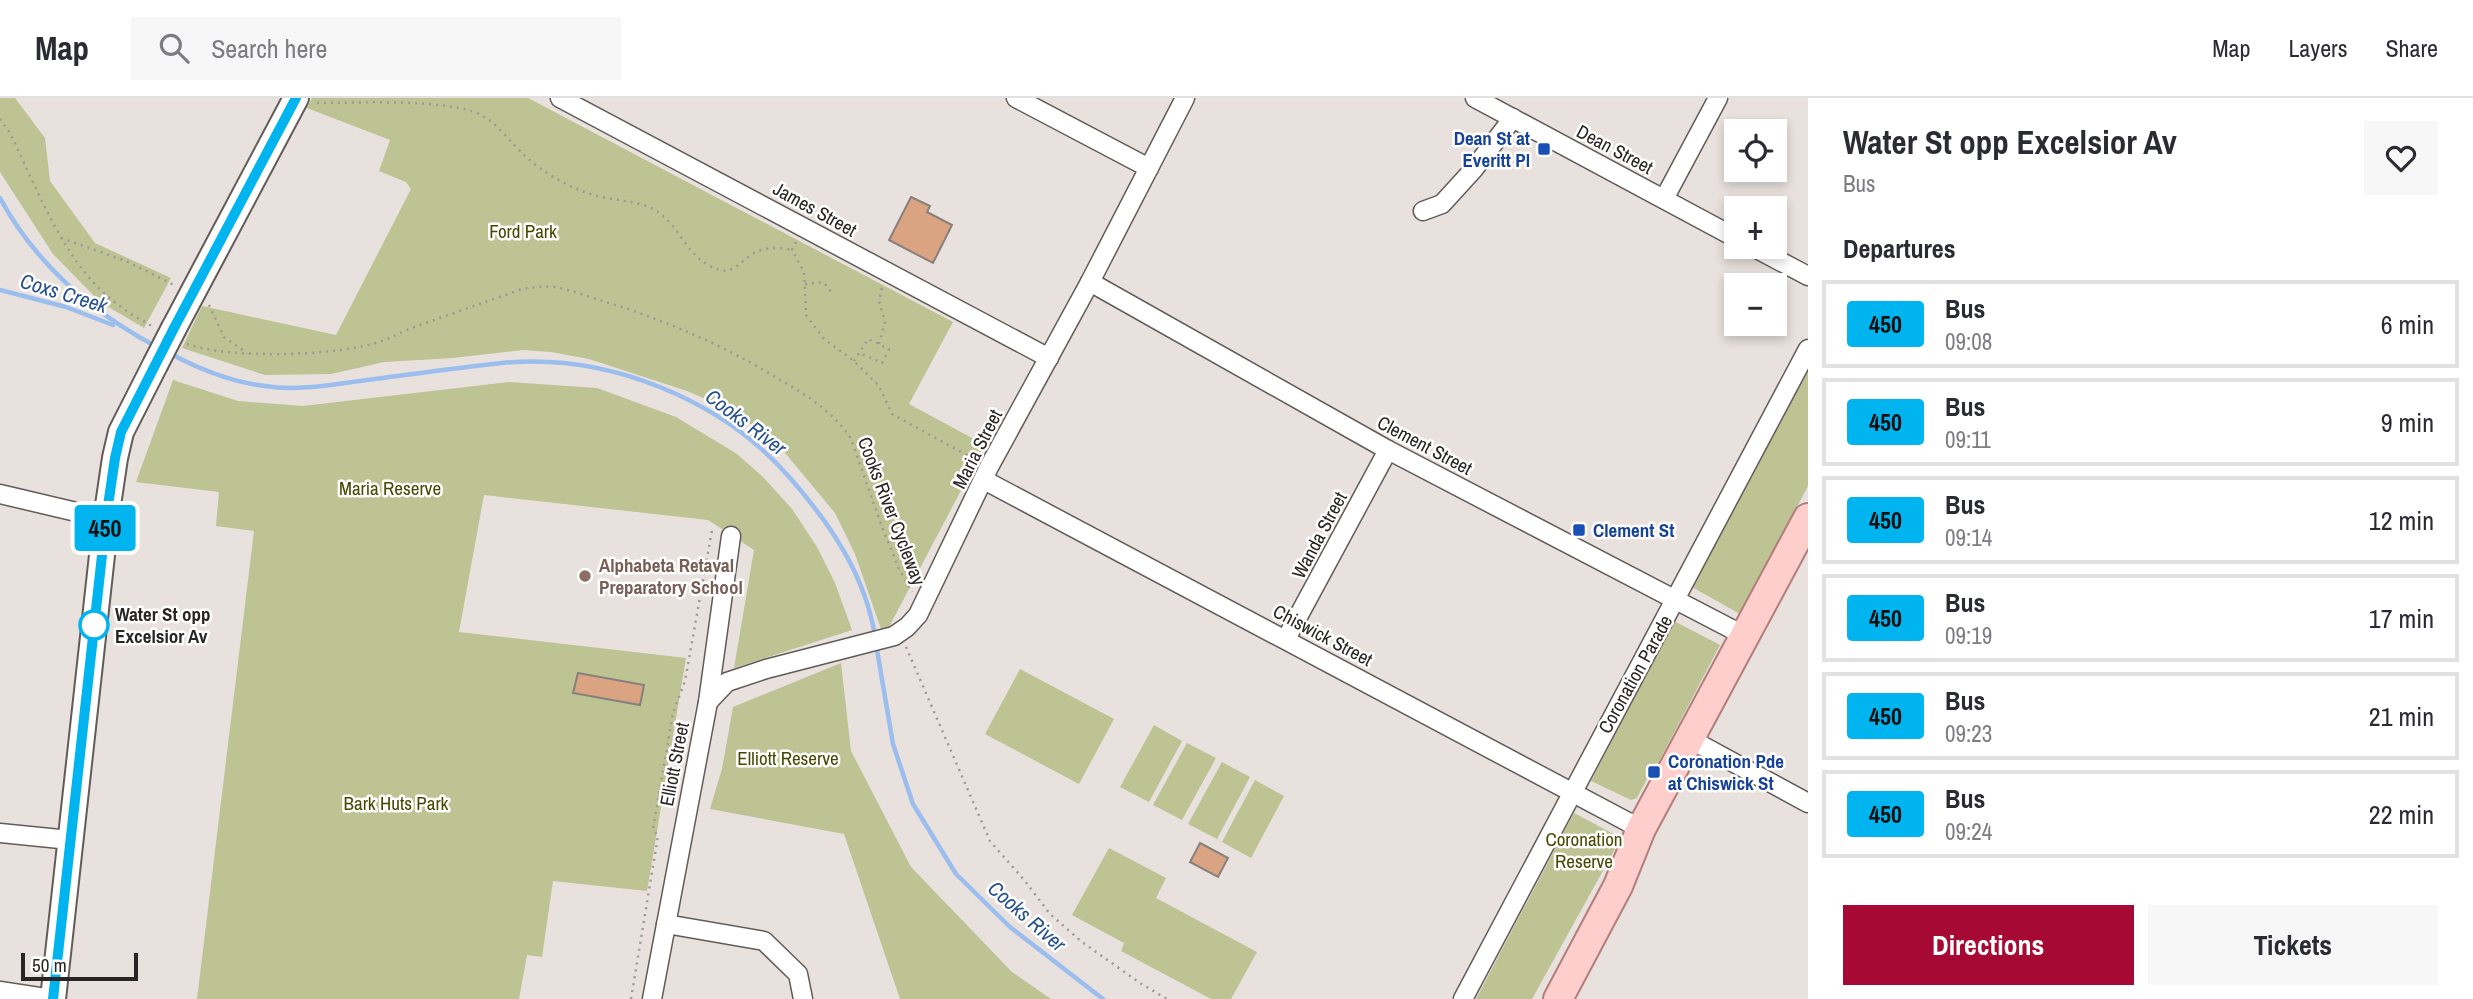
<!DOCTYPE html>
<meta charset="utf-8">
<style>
body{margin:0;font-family:"Archivo Narrow",sans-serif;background:#f7f7f7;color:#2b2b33;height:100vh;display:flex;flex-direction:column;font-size:26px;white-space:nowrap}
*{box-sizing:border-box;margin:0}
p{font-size:23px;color:#7c7c81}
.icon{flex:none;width:38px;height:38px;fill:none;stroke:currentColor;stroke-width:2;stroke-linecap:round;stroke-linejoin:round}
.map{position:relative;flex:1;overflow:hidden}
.panel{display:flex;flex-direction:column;background:#fff;width:665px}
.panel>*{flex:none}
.badge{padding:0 14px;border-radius:5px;font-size:24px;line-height:46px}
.buttons{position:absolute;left:1724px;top:21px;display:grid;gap:14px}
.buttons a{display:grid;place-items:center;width:63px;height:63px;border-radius:0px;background:#fff;box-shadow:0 4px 10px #0003;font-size:35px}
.scale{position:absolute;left:21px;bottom:18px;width:117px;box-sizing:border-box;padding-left:7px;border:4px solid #282624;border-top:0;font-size:19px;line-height:24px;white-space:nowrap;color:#282624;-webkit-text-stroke:5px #fff;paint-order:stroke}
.map>.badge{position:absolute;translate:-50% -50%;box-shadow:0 0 0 4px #fff}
h2{padding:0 35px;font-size:26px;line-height:63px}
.round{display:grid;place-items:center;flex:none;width:74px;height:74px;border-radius:0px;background:#f7f7f7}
.headline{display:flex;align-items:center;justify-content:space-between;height:119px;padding:0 35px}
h1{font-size:33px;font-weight:800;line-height:52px}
.cta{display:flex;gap:14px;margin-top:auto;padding:14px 35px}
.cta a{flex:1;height:80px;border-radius:0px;background:#a50934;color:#fff;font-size:28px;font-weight:800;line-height:80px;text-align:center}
.cta a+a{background:#f7f7f7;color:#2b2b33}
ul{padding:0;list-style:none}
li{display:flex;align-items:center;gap:21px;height:88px;margin:0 14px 10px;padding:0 21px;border:4px solid #e1e1e2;border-radius:0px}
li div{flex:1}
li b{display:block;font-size:26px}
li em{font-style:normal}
li .badge{min-width:77px;font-weight:700;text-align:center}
header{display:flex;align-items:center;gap:42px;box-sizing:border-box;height:98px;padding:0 35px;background:#fff;border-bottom:2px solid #e1e1e2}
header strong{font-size:33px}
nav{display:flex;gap:38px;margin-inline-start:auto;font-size:24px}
.search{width:490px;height:63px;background:#f7f7f7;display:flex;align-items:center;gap:18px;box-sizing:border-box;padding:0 24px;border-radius:0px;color:#7c7c81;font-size:26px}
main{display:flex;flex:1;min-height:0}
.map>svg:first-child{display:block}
.green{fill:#bdc393}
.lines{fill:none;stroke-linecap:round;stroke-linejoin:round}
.stream{stroke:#9bbeef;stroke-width:4.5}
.building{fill:#daa382;stroke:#87817e;stroke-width:2}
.street-casing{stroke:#625c59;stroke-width:21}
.secondary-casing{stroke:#625c59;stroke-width:28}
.primary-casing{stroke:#b27e7b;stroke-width:32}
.path{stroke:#9e9996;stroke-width:2.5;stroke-dasharray:2 5;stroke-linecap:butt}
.street{stroke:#fff;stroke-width:18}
.secondary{stroke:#fff;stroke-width:24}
.primary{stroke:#fececc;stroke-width:28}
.secondary-bridge-casing{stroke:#625c59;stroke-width:28;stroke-linecap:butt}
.secondary-bridge{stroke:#fff;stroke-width:24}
.line-casing{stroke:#fff;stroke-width:16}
.line{stroke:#00b5ef;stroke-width:10}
.transit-dot{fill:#1a4fb4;stroke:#fff;stroke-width:2.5}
.education-dot{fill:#8d6e63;stroke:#fff;stroke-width:2.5}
.stop-dot{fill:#fff;stroke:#00b5ef;stroke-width:3.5}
.labels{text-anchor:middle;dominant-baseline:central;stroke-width:5;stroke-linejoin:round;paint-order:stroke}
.transit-label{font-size:19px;font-weight:bold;fill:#164399;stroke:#fff;text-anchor:start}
.street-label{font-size:19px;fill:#282624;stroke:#fff}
.park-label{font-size:19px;fill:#454900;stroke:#fff}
.education-label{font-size:19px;font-weight:bold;fill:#785e54;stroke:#fff;text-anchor:start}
.stop-label{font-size:19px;font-weight:bold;fill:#282624;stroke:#fff;text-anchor:start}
.water-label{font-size:21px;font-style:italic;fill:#28528e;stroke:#fff}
</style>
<header>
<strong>Map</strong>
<div class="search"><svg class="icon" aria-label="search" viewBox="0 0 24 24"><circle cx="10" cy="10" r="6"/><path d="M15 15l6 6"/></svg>Search here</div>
<nav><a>Map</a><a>Layers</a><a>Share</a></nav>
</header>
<main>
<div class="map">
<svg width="1808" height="901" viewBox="0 0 1808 901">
<rect width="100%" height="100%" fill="#e8e1dd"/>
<g class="green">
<polygon points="0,0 15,0 45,40 50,83 95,145 171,180 144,230 100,204 53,156 0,74"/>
<polygon points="312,0 528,0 953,224 909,306 985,347 889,529 881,531 855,456 835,415 776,344 729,311 687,293 589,261 551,254 523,252 453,260 384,264 331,276 265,277 182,250 202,208 336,237 411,91 406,84 379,73 390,42 307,10"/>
<polygon points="1808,265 1808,388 1740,516 1692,489"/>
<polygon points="173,282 238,303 303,308 509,284 597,290 676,319 737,356 763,379 792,411 817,449 835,485 852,532 734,570 754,452 708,422 484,397 459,534 686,560 647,793 553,783 542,859 527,857 519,901 197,901 254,433 216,428 219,394 136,384"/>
<polygon points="1674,523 1720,547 1658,665 1654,667 1637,700 1631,702 1591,683"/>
<polygon points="841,565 851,653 911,769 1012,874 1051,901 900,901 844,736 710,711 722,671 733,609"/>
<polygon points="1020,571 1114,621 1079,686 985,636"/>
<polygon points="1154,627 1182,643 1149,704 1120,689"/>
<polygon points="1187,645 1216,660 1182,722 1153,707"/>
<polygon points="1222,664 1250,679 1217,741 1188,726"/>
<polygon points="1255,682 1284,698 1251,760 1222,744"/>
<polygon points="1574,715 1621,740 1532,901 1476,901"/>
<polygon points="1109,750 1166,780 1156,800 1257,854 1231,901 1211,901 1121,853 1124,845 1072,817"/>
</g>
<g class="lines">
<g class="stream">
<path d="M0,100C36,166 91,214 157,249"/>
<polyline points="0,192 66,209 113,227"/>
<path d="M171,256C201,272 231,284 265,288C296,293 330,287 360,283C407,277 455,270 502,265C608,255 722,301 791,381C831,427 865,477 875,538"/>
<polyline points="876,546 893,646 913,706 956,776 1010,829 1103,901"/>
</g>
</g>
<g class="building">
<polygon points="911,99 930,108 927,114 952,127 933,165 889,142"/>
<polygon points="578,575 644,587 640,607 573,595"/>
<polygon points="1200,745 1228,760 1218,779 1190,764"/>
</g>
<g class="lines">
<defs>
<g id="street">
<polyline points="560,0 1049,260"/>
<polyline points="1016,0 1149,70"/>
<polyline points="1475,0 1736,140"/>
<polyline points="1664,101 1718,0"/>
<polyline points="1423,113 1442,106 1473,72 1513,20"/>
<polyline points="1753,149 1808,178"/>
<polyline points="1090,184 1388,352 1745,538"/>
<polyline points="984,382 1641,731"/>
<polyline points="0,396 106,421"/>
<polyline points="1286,541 1388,352"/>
<polyline points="708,604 727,584 766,571 894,538 907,529 918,517 989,369 1090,184 1185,0"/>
<polyline points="1690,641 1808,705"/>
<polyline points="0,735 70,742"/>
<polyline points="666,826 764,843 798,876 803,901"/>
<polyline points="0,893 52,901"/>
<polyline points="652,901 708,604 731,438"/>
<polyline points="1463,901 1808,251"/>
</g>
<g id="secondary">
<polyline points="174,230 296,0"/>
<polyline points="53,901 106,421 115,360 121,334 155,267"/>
</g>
<polyline id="primary" points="1558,901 1618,788 1641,731 1808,420"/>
</defs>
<use href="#street" class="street-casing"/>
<use href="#secondary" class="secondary-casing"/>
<use href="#primary" class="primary-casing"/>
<g class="path">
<path d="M317,5C358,5 447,0 481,17C498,26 510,44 524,57C540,72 561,85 582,93C603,102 628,101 649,109C677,121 684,155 710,168C734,181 738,163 756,154C767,149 781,149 792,152"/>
<path d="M0,21L10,35C40,96 64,168 121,209C131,217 143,222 153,229"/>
<polyline points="61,140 126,163 174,187"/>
<polyline points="796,144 792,152 804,174 806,217 824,241 854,263 879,288 892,316 974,361"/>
<polyline points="805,186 823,184 834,197"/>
<polyline points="209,207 224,239 247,255"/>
<path d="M187,246C230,261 328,258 372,246C386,243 398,235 412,230C448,217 485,204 522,191C533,189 543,188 554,189C572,192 589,199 606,204C667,223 723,247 777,280C805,296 833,313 851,341L882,429L899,471L912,494"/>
<polyline points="879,246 885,224 879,203 882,189"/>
<polyline points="854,263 868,241 889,251 882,265 860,255"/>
<polyline points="906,549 990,743 1025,783 1050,816 1082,844 1140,885 1167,901"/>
<polyline points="631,901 658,738 653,731 673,615 685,583 712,432"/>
</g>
<use href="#street" class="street"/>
<use href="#secondary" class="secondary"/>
<use href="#primary" class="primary"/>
<defs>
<polyline id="secondary-bridge" points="155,267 174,230"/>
</defs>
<use href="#secondary-bridge" class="secondary-bridge-casing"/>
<use href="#secondary-bridge" class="secondary-bridge"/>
</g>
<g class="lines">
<defs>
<polyline id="line" points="53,901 106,421 115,360 121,334 174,230 296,0"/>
</defs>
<use href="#line" class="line-casing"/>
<use href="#line" class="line"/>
</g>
<g class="transit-dot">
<rect x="1537" y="44" width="14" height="14" rx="3.5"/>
<rect x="1572" y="425" width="14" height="14" rx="3.5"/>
<rect x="1647" y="667" width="14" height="14" rx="3.5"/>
</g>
<circle class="education-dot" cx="585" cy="478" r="7"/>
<circle class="stop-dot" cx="94" cy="527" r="14"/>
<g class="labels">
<g class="transit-label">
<text x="1530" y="40" text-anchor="end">Dean St at<tspan x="1530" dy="22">Everitt Pl</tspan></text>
<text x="1593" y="432">Clement St</text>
<text x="1668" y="663">Coronation Pde<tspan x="1668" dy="22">at Chiswick St</tspan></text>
</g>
<g class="street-label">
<text transform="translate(1615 51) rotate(28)">Dean Street</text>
<text transform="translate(815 111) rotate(29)">James Street</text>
<text transform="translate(1425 347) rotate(28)">Clement Street</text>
<text transform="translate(977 351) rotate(-63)">Maria Street</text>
<text transform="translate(892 413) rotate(69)">Cooks River Cycleway</text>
<text transform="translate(1319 437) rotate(-62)">Wanda Street</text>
<text transform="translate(1323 537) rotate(28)">Chiswick Street</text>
<text transform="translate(1635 576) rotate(-61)">Coronation Parade</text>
<text transform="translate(674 666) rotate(-79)">Elliott Street</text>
</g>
<g class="park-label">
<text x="523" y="133">Ford Park</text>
<text x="390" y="390">Maria Reserve</text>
<text x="788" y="660">Elliott Reserve</text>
<text x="396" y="705">Bark Huts Park</text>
<text x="1584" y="741">Coronation<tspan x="1584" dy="22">Reserve</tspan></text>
</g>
<g class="education-label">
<text x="599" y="467">Alphabeta Retaval<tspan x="599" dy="22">Preparatory School</tspan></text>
</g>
<g class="stop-label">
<text x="115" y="516">Water St opp<tspan x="115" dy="22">Excelsior Av</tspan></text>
</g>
<g class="water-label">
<text transform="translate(64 195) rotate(17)">Coxs Creek</text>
<text transform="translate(746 324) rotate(37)">Cooks River</text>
<text transform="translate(1027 818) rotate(41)">Cooks River</text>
</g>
</g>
</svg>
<div class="buttons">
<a><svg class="icon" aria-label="locate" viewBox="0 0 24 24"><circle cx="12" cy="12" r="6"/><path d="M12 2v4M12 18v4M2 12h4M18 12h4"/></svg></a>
<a>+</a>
<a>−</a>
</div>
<div class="scale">50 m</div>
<b class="badge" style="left:105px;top:430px;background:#00b5ef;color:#111">450</b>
</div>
<section class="panel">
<div class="headline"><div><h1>Water St opp Excelsior Av</h1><p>Bus</p></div><a class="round"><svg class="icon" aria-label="heart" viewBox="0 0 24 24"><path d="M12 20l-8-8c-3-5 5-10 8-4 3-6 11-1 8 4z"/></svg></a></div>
<h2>Departures</h2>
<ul>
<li><span class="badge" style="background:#00b5ef;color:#111">450</span><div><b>Bus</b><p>09:08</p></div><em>6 min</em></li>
<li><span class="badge" style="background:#00b5ef;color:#111">450</span><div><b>Bus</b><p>09:11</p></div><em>9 min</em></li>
<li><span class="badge" style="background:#00b5ef;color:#111">450</span><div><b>Bus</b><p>09:14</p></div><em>12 min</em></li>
<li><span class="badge" style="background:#00b5ef;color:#111">450</span><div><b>Bus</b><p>09:19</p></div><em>17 min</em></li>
<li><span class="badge" style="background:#00b5ef;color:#111">450</span><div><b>Bus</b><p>09:23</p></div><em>21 min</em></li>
<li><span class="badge" style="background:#00b5ef;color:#111">450</span><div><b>Bus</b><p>09:24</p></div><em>22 min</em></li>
</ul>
<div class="cta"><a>Directions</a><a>Tickets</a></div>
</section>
</main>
